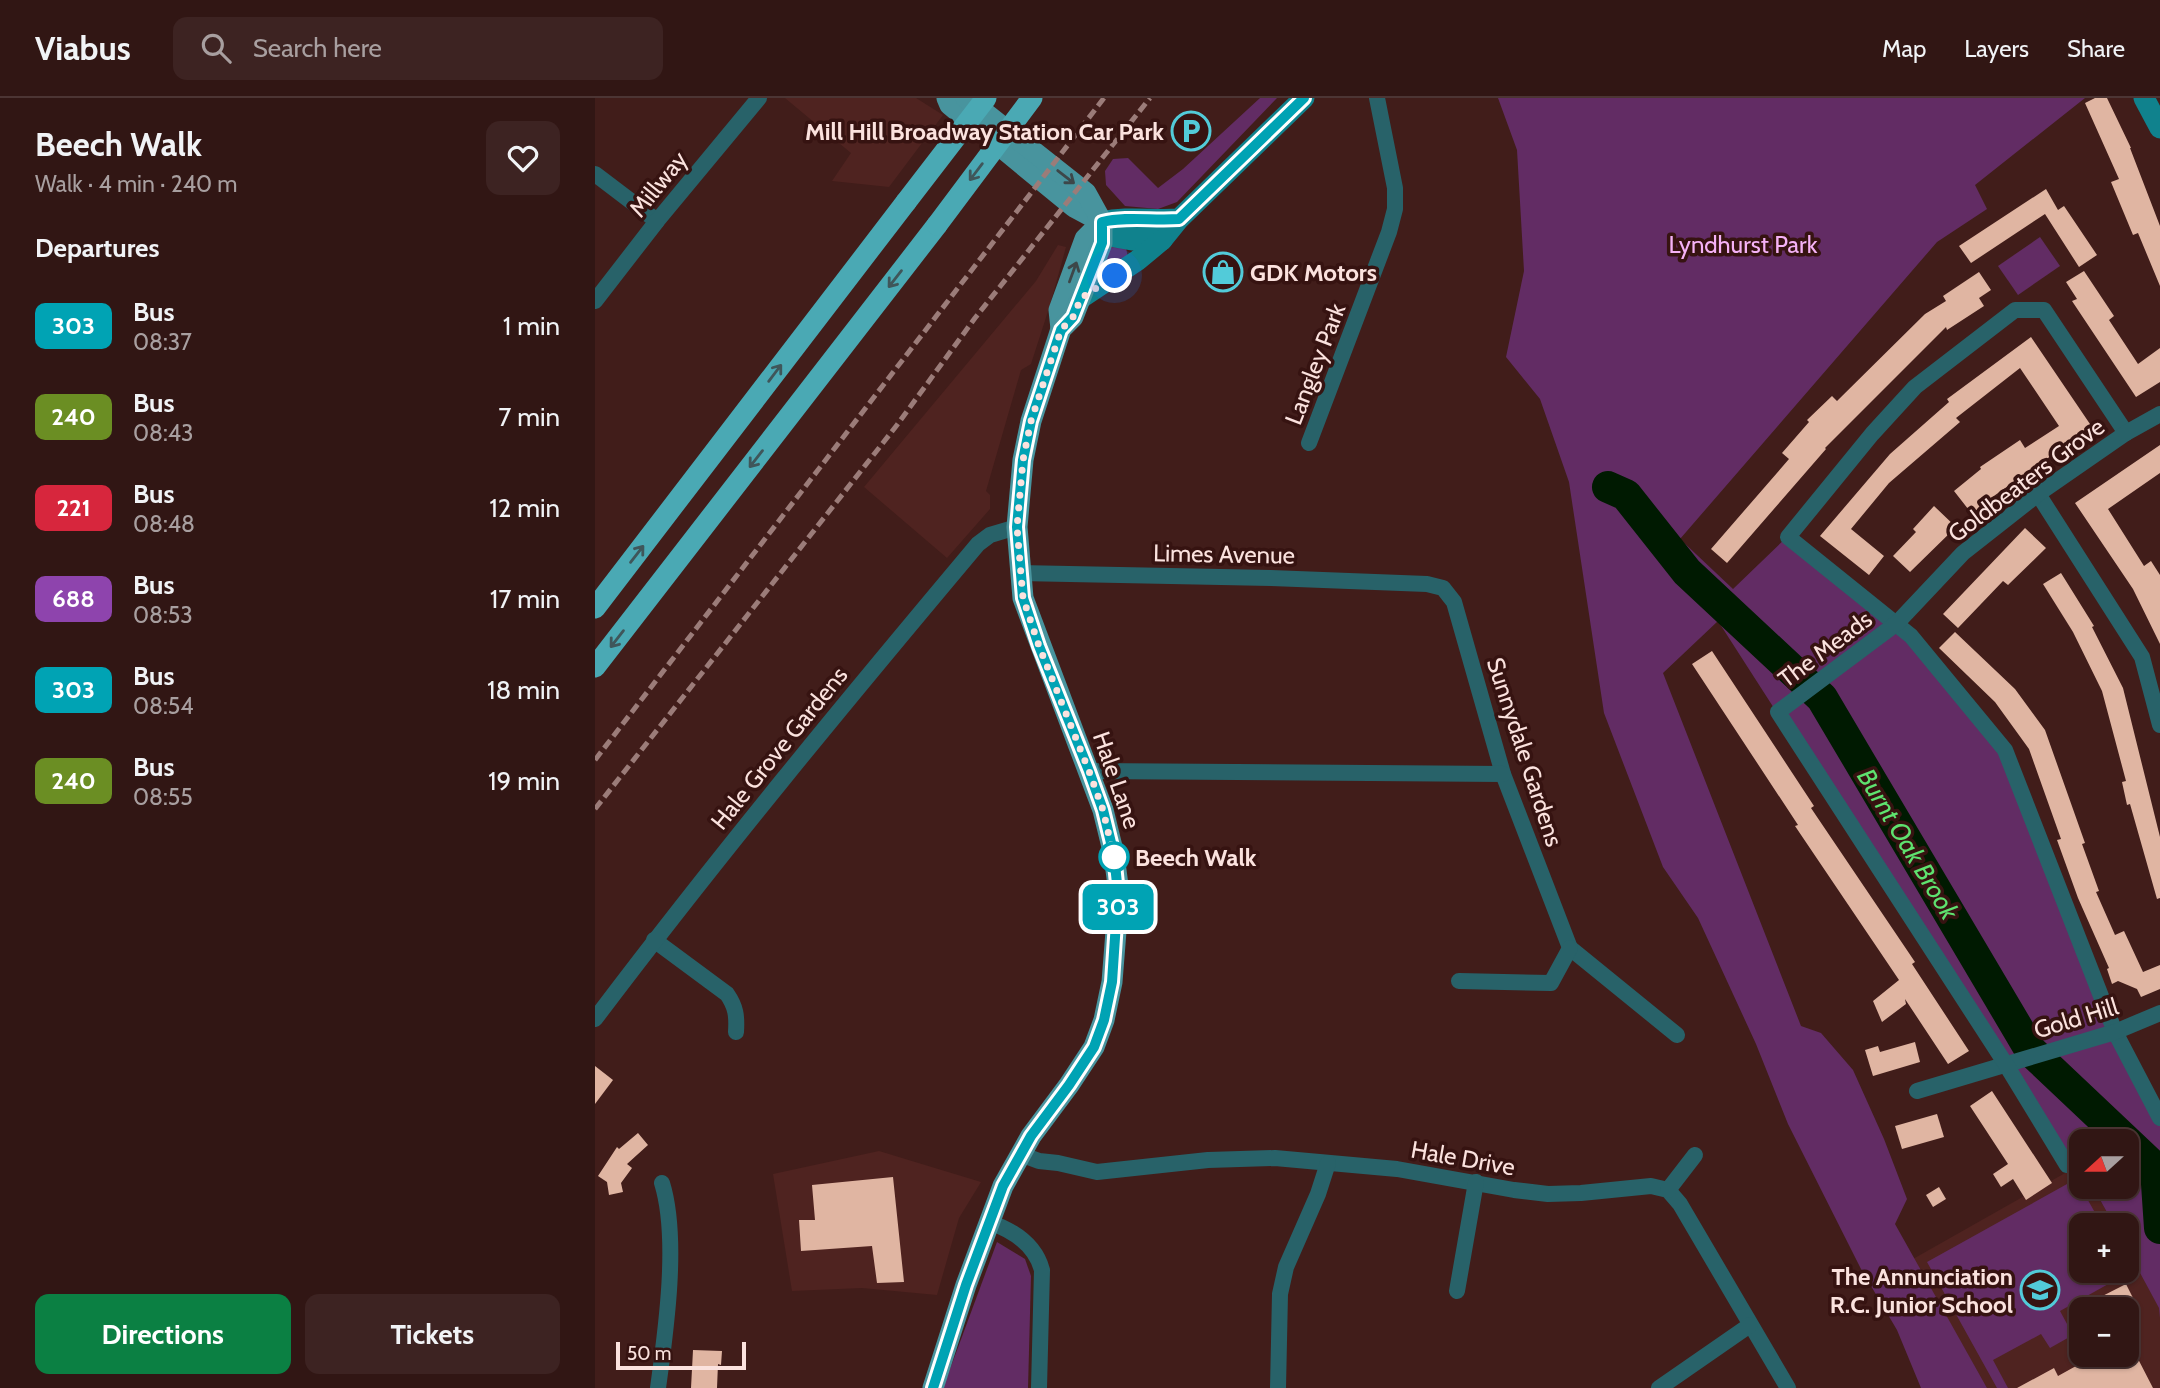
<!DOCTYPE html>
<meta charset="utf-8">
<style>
body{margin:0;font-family:Cabin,sans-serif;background:#3d2322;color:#f1f3f6;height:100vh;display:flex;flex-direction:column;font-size:26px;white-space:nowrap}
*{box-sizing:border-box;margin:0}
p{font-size:23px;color:#a89fa0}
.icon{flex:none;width:38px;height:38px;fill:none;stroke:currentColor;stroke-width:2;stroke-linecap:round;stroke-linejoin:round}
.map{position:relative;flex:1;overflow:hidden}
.panel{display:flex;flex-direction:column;background:#311614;width:595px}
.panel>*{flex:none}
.badge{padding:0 14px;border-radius:10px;font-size:24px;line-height:46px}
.needle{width:46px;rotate:249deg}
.buttons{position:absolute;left:1474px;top:1031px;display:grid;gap:14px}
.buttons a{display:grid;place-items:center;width:70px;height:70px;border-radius:14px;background:#311614;box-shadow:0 2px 5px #0004,0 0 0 2px #4c3534;font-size:35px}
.scale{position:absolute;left:21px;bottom:18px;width:130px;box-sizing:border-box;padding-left:7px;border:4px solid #fbe2de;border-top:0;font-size:19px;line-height:24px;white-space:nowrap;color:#fbe2de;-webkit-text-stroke:5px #361311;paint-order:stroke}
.you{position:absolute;width:35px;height:35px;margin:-18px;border:5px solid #fff;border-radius:50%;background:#1a73e8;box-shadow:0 0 0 10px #1a73e833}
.map>.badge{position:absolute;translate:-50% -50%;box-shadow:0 0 0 4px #fff}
h2{padding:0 35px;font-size:26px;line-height:63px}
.round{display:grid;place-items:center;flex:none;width:74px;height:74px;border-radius:14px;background:#3d2322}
.headline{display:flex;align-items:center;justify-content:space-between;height:119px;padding:0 35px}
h1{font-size:33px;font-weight:700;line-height:52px}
.primary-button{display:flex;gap:14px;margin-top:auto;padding:14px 35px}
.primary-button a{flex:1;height:80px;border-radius:14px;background:#0b8043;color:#fff;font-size:28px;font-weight:700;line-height:80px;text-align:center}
.primary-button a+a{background:#3d2322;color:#f1f3f6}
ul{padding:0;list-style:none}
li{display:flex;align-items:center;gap:21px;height:91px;padding:0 35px}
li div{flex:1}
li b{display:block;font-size:26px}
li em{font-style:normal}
li .badge{min-width:77px;font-weight:700;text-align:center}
header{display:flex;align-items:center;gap:42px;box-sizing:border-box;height:98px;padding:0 35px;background:#311614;border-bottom:2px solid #4c3534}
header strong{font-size:33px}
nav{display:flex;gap:38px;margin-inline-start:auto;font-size:24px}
.search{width:490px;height:63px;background:#3d2322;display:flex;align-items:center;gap:18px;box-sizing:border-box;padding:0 24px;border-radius:14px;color:#a89fa0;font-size:26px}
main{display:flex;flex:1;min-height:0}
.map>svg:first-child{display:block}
.built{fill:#4f2320;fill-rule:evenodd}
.green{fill:#622c64}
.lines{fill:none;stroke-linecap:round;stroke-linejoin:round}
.river{stroke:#001a01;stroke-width:32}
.building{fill:#e0b5a2}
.street{stroke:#286269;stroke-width:16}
.secondary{stroke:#10828d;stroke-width:21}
.primary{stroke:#48949e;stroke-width:21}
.highway{stroke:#4aa9b4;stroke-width:21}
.rail{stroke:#9b7c79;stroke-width:5;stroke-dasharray:10 5;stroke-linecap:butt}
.highway-bridge{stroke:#4aa9b4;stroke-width:21}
.oneway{stroke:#3f565a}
.oneway2{stroke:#3d4749}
.line-casing{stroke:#fff;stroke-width:16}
.line{stroke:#00a3b4;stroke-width:10}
.walk{stroke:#fbe2de;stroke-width:7;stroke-dasharray:0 12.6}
.stop-dot{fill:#fff;stroke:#00a3b4;stroke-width:3.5}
.labels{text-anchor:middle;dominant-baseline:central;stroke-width:7;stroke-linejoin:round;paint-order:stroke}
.poi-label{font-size:24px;font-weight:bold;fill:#fbe2de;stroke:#361311;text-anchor:end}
.street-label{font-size:24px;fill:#fbe2de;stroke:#361311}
.park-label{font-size:24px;fill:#f5b2f6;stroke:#361311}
.stop-label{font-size:24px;font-weight:bold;fill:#fbe2de;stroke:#361311;text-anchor:start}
.water-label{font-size:26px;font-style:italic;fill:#5ee26f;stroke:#361311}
</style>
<header>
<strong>Viabus</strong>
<div class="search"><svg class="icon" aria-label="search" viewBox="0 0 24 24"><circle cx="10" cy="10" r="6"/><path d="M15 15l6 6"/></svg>Search here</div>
<nav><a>Map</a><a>Layers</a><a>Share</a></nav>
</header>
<main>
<section class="panel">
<div class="headline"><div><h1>Beech Walk</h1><p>Walk · 4 min · 240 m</p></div><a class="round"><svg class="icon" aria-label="heart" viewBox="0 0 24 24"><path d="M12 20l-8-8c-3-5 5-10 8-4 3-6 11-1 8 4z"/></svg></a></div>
<h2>Departures</h2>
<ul>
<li><span class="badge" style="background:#00a3b4;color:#fff">303</span><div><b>Bus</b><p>08:37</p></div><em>1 min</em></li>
<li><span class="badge" style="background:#6b8e23;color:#fff">240</span><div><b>Bus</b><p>08:43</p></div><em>7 min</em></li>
<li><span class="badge" style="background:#d7263d;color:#fff">221</span><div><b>Bus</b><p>08:48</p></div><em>12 min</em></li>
<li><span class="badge" style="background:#8e44ad;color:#fff">688</span><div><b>Bus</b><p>08:53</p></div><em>17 min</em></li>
<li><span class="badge" style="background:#00a3b4;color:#fff">303</span><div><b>Bus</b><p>08:54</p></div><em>18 min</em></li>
<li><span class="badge" style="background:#6b8e23;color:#fff">240</span><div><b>Bus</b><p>08:55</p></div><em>19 min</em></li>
</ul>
<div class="primary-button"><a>Directions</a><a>Tickets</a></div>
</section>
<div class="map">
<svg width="1565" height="1290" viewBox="0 0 1565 1290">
<rect width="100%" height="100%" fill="#411d1a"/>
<g class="built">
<polygon points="190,0 321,0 348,17 294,89 237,83 256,55"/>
<polygon points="463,147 471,149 455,207 436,266 426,272 391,393 395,397 395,411 352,460 269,389 441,183"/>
<polygon points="284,1053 386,1084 364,1120 342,1197 267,1190 197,1193 178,1076"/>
<path d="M1486,1066V1088L1498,1089L1519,1127H1486V1172H1531V1149L1565,1211V1290H1392L1318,1161ZM1486,1211H1531V1256H1486Z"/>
</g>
<g class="green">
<polygon points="665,0 682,0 582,104 563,111 530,108 511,87 510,73 518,61 533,60 563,90 588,71"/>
<polygon points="903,0 1490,0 1380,87 1392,111 1342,144 1085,441 1138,491 1194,437 1302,525 1410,652 1520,934 1565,1020 1565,1220 1564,1210 1531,1149 1531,1127 1519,1127 1498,1089 1531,1088 1531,1043 1486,1043 1486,1066 1475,1071 1123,523 1068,575 1206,928 1226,935 1258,972 1289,1041 1312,1101 1300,1126 1392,1290 1326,1290 1302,1232 1266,1171 1193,1026 1161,946 1103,820 1068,769 1009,615 974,384 945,301 911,259 929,173 922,52"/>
<polygon points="1445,139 1465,168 1423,197 1403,168"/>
<polygon points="519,148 531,149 533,161 502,183 513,151"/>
<polygon points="1481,1081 1507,1127 1486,1127 1486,1172 1531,1172 1533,1175 1465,1213 1478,1237 1455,1250 1446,1236 1398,1262 1413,1290 1402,1290 1332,1164"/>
<polygon points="402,1144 430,1161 436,1178 433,1290 348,1290"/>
</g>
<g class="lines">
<polyline class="river" points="1013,389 1031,397 1092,474 1227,600 1436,953 1561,1071 1565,1130"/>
</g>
<g class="building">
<polygon points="1500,0 1512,0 1536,50 1535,50 1565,128 1565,188 1543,135 1538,137 1516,84 1524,81 1490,5"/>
<polygon points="1451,91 1463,112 1469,108 1502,157 1484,169 1450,116 1376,165 1364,148"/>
<polygon points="1489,173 1519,218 1514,222 1543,266 1565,250 1565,284 1541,299 1477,203 1482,201 1471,184"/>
<polygon points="1384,174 1396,192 1384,200 1389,208 1352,232 1351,229 1230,350 1231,351 1132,465 1116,451 1194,361 1187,355 1214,324 1212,322 1237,298 1242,303 1330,216 1351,203 1348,198"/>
<polygon points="1436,239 1497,329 1396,400 1377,416 1359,393 1386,371 1385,369 1425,342 1430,350 1464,328 1425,270 1361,320 1365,324 1294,385 1256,431 1289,458 1274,477 1225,438 1295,356 1354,304 1352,301"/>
<polygon points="1565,347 1565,375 1513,411 1549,468 1556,463 1565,477 1565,546 1538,491 1480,405"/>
<polygon points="1339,408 1361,429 1315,474 1298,458 1321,434 1318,431"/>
<polygon points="1430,430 1451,450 1413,487 1408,483 1363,530 1348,516"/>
<polygon points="1466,475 1499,528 1497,529 1528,590 1565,739 1565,800 1562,801 1535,706 1532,707 1527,684 1531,683 1507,593 1478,534 1448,486"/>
<polygon points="1360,534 1420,591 1450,632 1490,745 1487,746 1504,793 1501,794 1520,837 1529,833 1548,874 1565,867 1565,891 1546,899 1542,891 1523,883 1517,886 1512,871 1514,870 1483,800 1462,742 1466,741 1434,651 1400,604 1344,550"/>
<polygon points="1117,553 1219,708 1216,710 1320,864 1317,866 1374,953 1353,966 1310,901 1311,906 1287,924 1278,903 1304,882 1200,728 1203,727 1097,566"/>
<polygon points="1320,944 1325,964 1278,978 1270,952 1283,948 1285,954"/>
<polygon points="0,968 18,982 0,1006"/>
<polygon points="1397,993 1457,1085 1431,1102 1418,1081 1406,1089 1398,1076 1413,1066 1375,1008"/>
<polygon points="1342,1016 1349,1039 1307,1051 1300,1028"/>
<polygon points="43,1035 53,1047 32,1066 37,1070 26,1085 28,1094 14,1097 12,1084 3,1078 22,1049 24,1051"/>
<polygon points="298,1079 309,1184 282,1185 277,1148 206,1153 204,1122 220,1122 217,1087"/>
<polygon points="1344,1089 1351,1101 1338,1109 1331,1097"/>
<polygon points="1531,1186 1539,1202 1522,1211 1482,1211"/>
<polygon points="98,1252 127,1253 126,1267 123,1266 122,1290 96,1290"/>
<polygon points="1486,1256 1528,1256 1531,1263 1541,1257 1558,1290 1422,1290 1459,1270 1463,1278 1490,1263"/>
</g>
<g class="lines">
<g class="street">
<polyline points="0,76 62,123"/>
<polyline points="0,203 62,123 164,0"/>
<polyline points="1531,335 1449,212 1420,212 1320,289 1277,336 1193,439 1316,538 1410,652 1520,934 1565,1020"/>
<polyline points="714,345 794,134 800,111 800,90 782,0"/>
<polyline points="1443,396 1547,559 1565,627"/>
<polyline points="424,475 676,480 832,486 848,490 859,504 908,676 975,850"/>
<polyline points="494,673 908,676"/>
<path d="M59,842L132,896C141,909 142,918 141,934"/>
<polyline points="975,850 1082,937"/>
<polyline points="864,883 956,885 975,850"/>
<path d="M0,921C123,758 252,602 383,446L395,437L422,429"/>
<polyline points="1322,993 1520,934 1565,915"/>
<polyline points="425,1056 444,1063 463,1065 502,1074 613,1062 680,1060 802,1071 919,1092 953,1096 986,1095 1056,1088 1073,1092 1085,1106 1193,1290"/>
<polyline points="1472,1067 1410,965 1183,614 1302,525 1368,455 1443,396 1531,335 1565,316"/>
<polyline points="1073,1092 1100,1057"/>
<path d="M394,1124C417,1132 440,1146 447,1172L444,1290"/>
<polyline points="862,1193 881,1084"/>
<path d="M63,1290C71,1232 84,1140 67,1085"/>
<polyline points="683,1290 685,1196 691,1169 723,1096 733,1065"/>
<polyline points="1064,1290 1155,1227"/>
</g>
<g class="secondary">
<polyline points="1549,0 1565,30"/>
<path d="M584,121C557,123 532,118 507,124L520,139L537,142H567L584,121L709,0"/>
<polyline points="486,200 543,162 567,142"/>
</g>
<g class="primary">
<polyline points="352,0 355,7 479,109 507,124"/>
<polyline points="466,231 464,212 490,141 507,124"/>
<polyline points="338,1290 371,1187 408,1088 436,1038 474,987 499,949 509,922 517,884 524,795 519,757 508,712 428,500 422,429 428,362 436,323 466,231 478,219 507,145 507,124 491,95 371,0"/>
</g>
<g class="highway">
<polyline points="0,510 311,104"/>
<polyline points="0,569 342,127"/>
</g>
<g class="rail">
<polyline points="0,662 509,0"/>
<polyline points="0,711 302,327 380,220 555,0"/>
</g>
<g class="highway-bridge">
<polyline points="311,104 391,0"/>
<polyline points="342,127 437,0"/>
</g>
</g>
<defs><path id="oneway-shaft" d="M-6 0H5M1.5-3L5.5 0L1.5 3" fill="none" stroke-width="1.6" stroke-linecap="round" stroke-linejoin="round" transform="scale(1.75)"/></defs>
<g class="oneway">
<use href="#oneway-shaft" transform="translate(381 74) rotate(127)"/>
<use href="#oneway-shaft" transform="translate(300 181) rotate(128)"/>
<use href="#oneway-shaft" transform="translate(180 275) rotate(-53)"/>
<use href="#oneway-shaft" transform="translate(161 361) rotate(128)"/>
<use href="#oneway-shaft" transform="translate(42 456) rotate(-52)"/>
<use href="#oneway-shaft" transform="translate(22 541) rotate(128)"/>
</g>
<g class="oneway2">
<use href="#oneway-shaft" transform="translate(471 79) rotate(38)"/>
<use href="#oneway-shaft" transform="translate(478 174) rotate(-70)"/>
</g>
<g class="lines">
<defs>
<path id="line" d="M338,1290L371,1187L408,1088L436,1038L474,987L499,949L509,922L517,884L523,795L519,757L508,712L494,673L444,548L428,500L422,429L428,362L436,323L466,232L478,219L507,145V124C532,118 558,123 584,121L709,0"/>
</defs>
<use href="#line" class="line-casing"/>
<use href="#line" class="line"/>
<polyline class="walk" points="519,759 508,712 494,673 444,548 428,500 422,429 428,362 436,323 466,232 478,219 486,200 520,178"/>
</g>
<defs>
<symbol id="parking-ring" viewBox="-11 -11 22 22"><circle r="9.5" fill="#361311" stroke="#52cbd9" stroke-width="1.5"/><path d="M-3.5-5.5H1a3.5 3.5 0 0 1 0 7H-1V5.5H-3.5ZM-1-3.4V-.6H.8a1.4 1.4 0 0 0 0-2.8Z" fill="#52cbd9"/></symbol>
<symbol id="shop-ring" viewBox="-11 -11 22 22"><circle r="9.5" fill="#361311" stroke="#52cbd9" stroke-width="1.5"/><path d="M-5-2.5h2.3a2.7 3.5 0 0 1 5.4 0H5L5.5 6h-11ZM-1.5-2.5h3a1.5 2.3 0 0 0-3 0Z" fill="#52cbd9"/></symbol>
<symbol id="school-ring" viewBox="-11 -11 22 22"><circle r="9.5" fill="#361311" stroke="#52cbd9" stroke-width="1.5"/><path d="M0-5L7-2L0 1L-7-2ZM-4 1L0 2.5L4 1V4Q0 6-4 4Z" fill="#52cbd9"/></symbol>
</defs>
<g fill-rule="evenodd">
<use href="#parking-ring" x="574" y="11" width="44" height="44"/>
<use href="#shop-ring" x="606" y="152" width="44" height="44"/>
<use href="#school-ring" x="1423" y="1170" width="44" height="44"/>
</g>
<circle class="stop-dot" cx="519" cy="759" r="14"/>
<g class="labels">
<g class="poi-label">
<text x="569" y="33">Mill Hill Broadway Station Car Park</text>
<text x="655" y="174" text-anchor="start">GDK Motors</text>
<text x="1418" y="1178">The Annunciation<tspan x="1418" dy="28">R.C. Junior School</tspan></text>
</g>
<g class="street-label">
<text transform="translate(63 86) rotate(-51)">Millway</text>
<text transform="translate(720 266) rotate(-69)">Langley Park</text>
<text transform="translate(1431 382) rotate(-37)">Goldbeaters Grove</text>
<text transform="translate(629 456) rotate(1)">Limes Avenue</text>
<text transform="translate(1230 551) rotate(-37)">The Meads</text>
<text transform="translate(184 650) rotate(-51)">Hale Grove Gardens</text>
<text transform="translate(930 654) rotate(72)">Sunnydale Gardens</text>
<text transform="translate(522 682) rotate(71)">Hale Lane</text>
<text transform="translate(1481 920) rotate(-17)">Gold Hill</text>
<text transform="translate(868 1060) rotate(10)">Hale Drive</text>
</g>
<g class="park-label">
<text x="1148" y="146">Lyndhurst Park</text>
</g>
<g class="stop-label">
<text x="540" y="759">Beech Walk</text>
</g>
<g class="water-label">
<text transform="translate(1313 746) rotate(59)">Burnt Oak Brook</text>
</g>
</g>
</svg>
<div class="buttons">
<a><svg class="needle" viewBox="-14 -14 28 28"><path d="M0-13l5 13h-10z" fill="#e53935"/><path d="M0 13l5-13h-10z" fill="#a89fa0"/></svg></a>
<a>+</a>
<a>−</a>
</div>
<div class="scale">50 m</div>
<div class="you" style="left:520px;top:178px"></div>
<b class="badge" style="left:523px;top:809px;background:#00a3b4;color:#fff">303</b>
</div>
</main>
